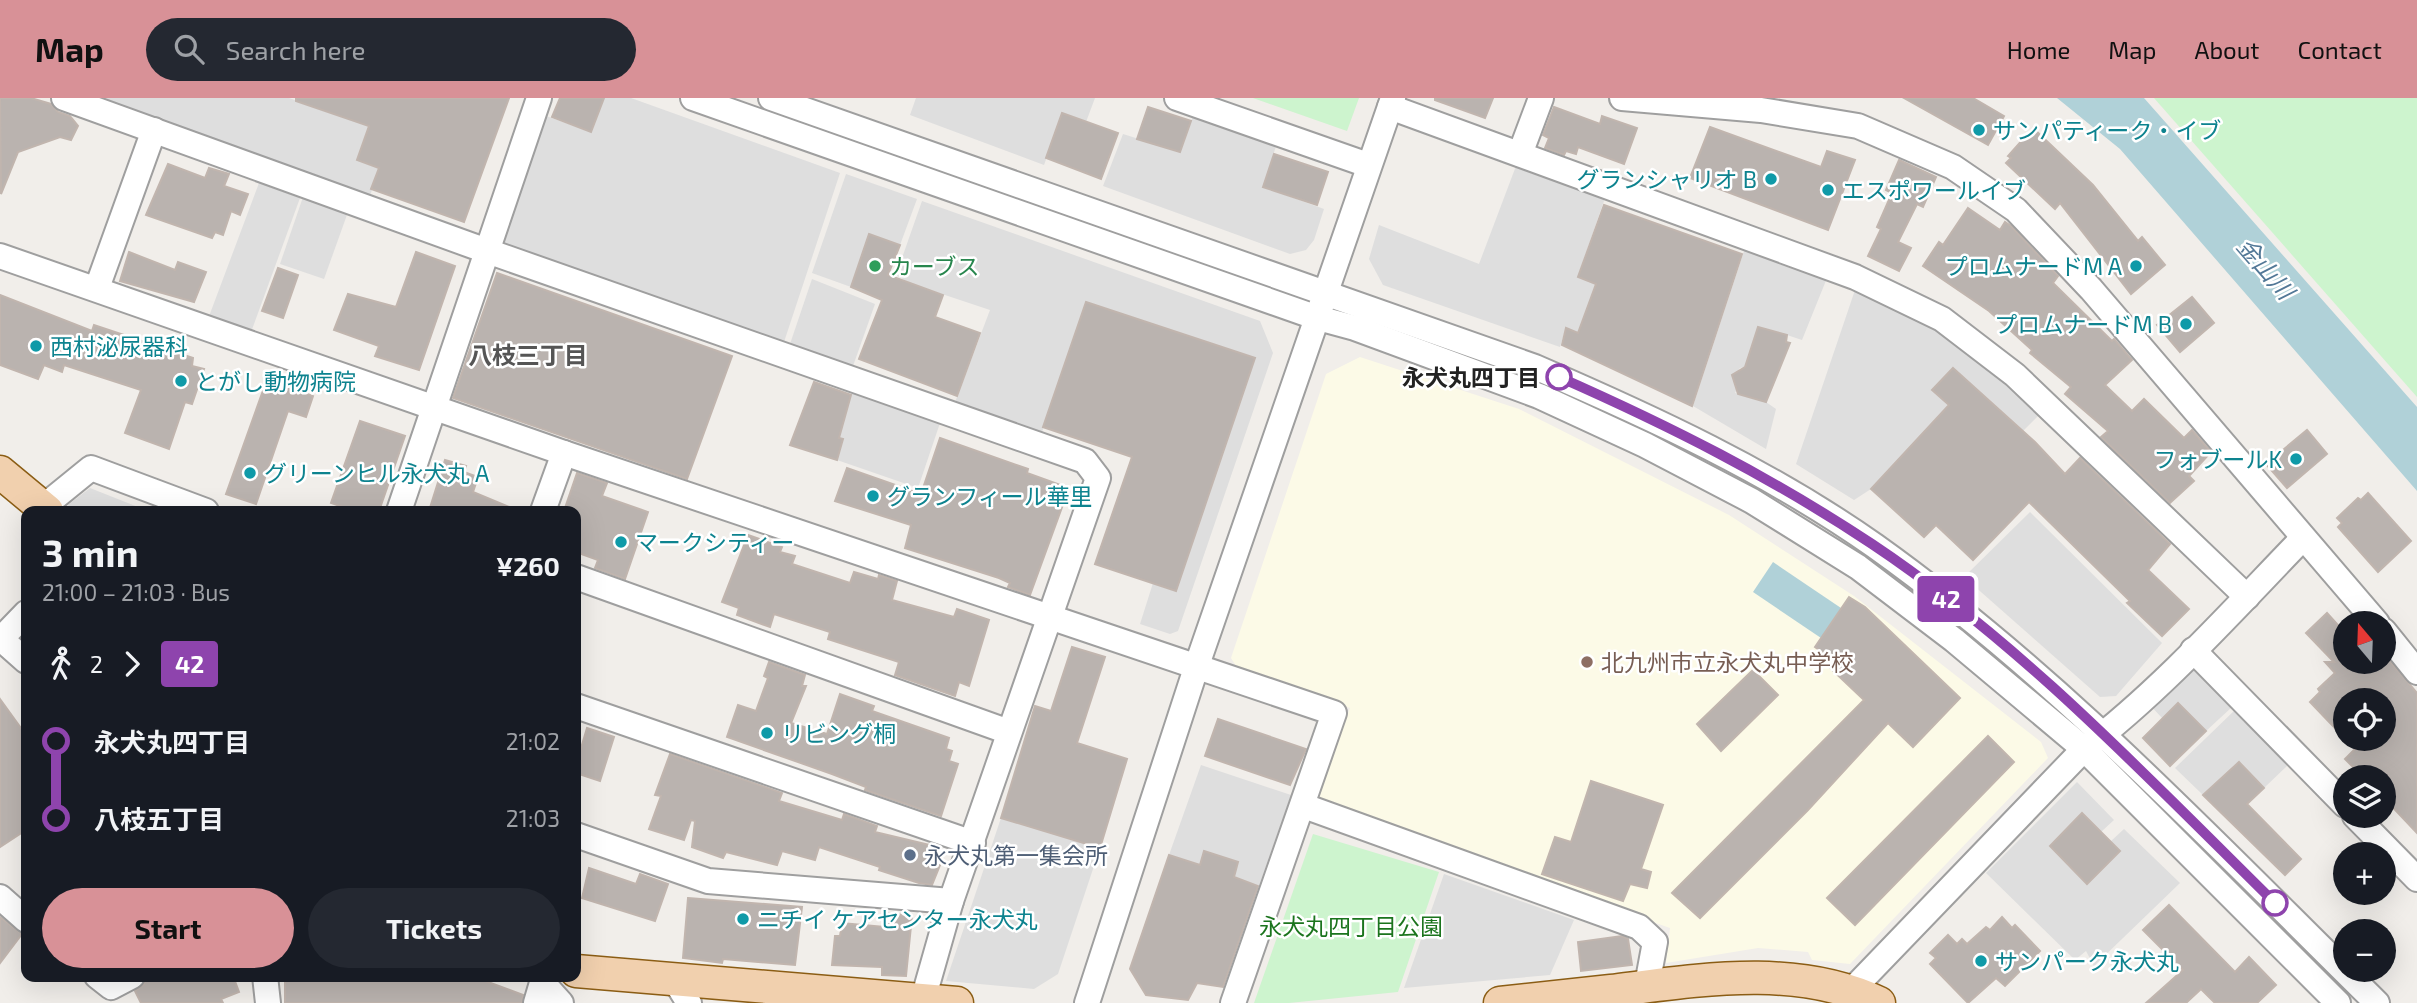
<!DOCTYPE html>
<meta charset="utf-8">
<style>
body{margin:0;font-family:"Exo 2","Noto Sans JP",sans-serif;background:#242831;color:#f1f3f6;height:100vh;display:flex;flex-direction:column;font-size:26px;white-space:nowrap}
*{box-sizing:border-box;margin:0}
p{font-size:23px;color:#9ea1a6}
.icon{flex:none;width:38px;height:38px;fill:none;stroke:currentColor;stroke-width:2;stroke-linecap:round;stroke-linejoin:round}
.map{position:relative;flex:1;overflow:hidden}
.sheet{position:absolute;left:21px;top:408px;width:560px;height:476px;display:flex;flex-direction:column;background:#171b24;border-radius:14px;box-shadow:0 7px 28px #0002}
.sheet>*{flex:none}
.badge{padding:0 14px;border-radius:5px;font-size:24px;line-height:46px}
.needle{width:46px;rotate:341deg}
.buttons{position:absolute;left:2333px;top:513px;display:grid;gap:14px}
.buttons a{display:grid;place-items:center;width:63px;height:63px;border-radius:50%;background:#171b24;box-shadow:0 7px 28px #0002;font-size:35px}
.map>.badge{position:absolute;translate:-50% -50%;box-shadow:0 0 0 4px #fff}
.legs{display:flex;align-items:center;gap:10px;height:77px;padding:0 21px;font-size:23px}
.legs p{margin-inline-start:auto}
.overview{display:flex;align-items:center;justify-content:space-between;height:119px;padding:0 21px}
h1{font-size:38px;font-weight:700;line-height:52px}
.cta{display:flex;gap:14px;margin-top:auto;padding:14px 21px}
.cta a{flex:1;height:80px;border-radius:42px;background:#d89197;color:#111;font-size:28px;font-weight:700;line-height:80px;text-align:center}
.cta a+a{background:#242831;color:#f1f3f6}
ul{padding:0 21px;list-style:none}
li{display:flex;align-items:center;gap:24px;height:77px;font-size:26px}
li i{display:grid;place-items:center;width:10px;height:100%;margin:0 9px;background:currentColor}
li i::after{content:'';width:18px;height:18px;margin:-9px;border:5px solid;border-radius:50%;background:#171b24}
li p{margin-inline-start:auto}
li:first-child i{background:linear-gradient(#0000 50%,currentColor 0)}
li:last-child i{background:linear-gradient(currentColor 50%,#0000 0)}
header{display:flex;align-items:center;gap:42px;box-sizing:border-box;height:98px;padding:0 35px;background:#d89197;color:#111}
header strong{font-size:33px}
nav{display:flex;gap:38px;margin-inline-start:auto;font-size:24px}
.search{width:490px;height:63px;background:#242831;display:flex;align-items:center;gap:18px;box-sizing:border-box;padding:0 24px;border-radius:38px;color:#9ea1a6;font-size:26px}
.map>svg:first-child{display:block}
.education{fill:#fcfae7}
.park{fill:#cdf4ce}
.parking{fill:#dedede}
.water{fill:#b0d1d8}
.building{fill:#bab3af;stroke:#c1b5ae;stroke-width:2;fill-rule:evenodd}
.lines{fill:none;stroke-linecap:round;stroke-linejoin:round}
.minor-casing{stroke:#9f9f9f;stroke-width:28}
.major-casing{stroke:#8b5d14;stroke-width:35}
.minor{stroke:#fff;stroke-width:24}
.major{stroke:#f1d0ae;stroke-width:32}
.line-1-casing{stroke:#fff;stroke-width:16}
.line-1{stroke:#8e44ad;stroke-width:10}
.culture-dot{fill:#0f9aa8;stroke:#fff;stroke-width:2.5}
.leisure-dot{fill:#2e9e5b;stroke:#fff;stroke-width:2.5}
.stop-1-dot{fill:#fff;stroke:#8e44ad;stroke-width:3.5}
.education-dot{fill:#8d6e63;stroke:#fff;stroke-width:2.5}
.service-dot{fill:#5c6f8a;stroke:#fff;stroke-width:2.5}
.labels{text-anchor:middle;dominant-baseline:central;stroke-width:5;stroke-linejoin:round;paint-order:stroke}
.culture-label{font-size:23px;fill:#0d838f;stroke:#fff;text-anchor:start}
.leisure-label{font-size:23px;fill:#27864d;stroke:#fff;text-anchor:start}
.stop-label{font-size:23px;font-weight:bold;fill:#222;stroke:#fff;text-anchor:end}
.education-label{font-size:23px;fill:#785e54;stroke:#fff;text-anchor:start}
.service-label{font-size:23px;fill:#4e5e75;stroke:#fff;text-anchor:start}
.park-label{font-size:23px;fill:#1b741d;stroke:#fff}
.water-label{font-size:24px;font-style:italic;fill:#527897;stroke:#fff}
.neighbourhood-label{font-size:24px;font-weight:bold;fill:#555;stroke:#fff}
</style>
<header>
<strong>Map</strong>
<div class="search"><svg class="icon" aria-label="search" viewBox="0 0 24 24"><circle cx="10" cy="10" r="6"/><path d="M15 15l6 6"/></svg>Search here</div>
<nav><a>Home</a><a>Map</a><a>About</a><a>Contact</a></nav>
</header>
<div class="map">
<svg width="2417" height="905" viewBox="0 0 2417 905">
<rect width="100%" height="100%" fill="#f1eeea"/>
<polygon class="education" points="1360,259 1519,311 1729,417 1854,498 2041,644 2048,660 1850,866 1812,862 1808,854 1758,850 1666,865 1670,830 1320,708 1317,697 1350,610 1236,568 1231,560 1326,276"/>
<g class="park">
<polygon points="1253,0 1359,0 1347,33"/>
<polygon points="2154,0 2417,0 2417,299 2183,33"/>
<polygon points="1313,736 1439,774 1398,894 1289,905 1254,905"/>
</g>
<g class="parking">
<polygon points="95,0 289,0 369,28 357,62 379,70 370,98"/>
<polygon points="604,0 631,0 840,75 783,247 502,146 546,18 591,34"/>
<polygon points="916,0 1095,0 1086,24 1062,16 1044,67 910,17"/>
<polygon points="1193,18 1276,48 1263,89 1324,111 1314,142 1306,152 1290,156 1103,88 1123,36 1180,54"/>
<polygon points="1516,68 1605,100 1578,178 1596,186 1578,235 1566,230 1560,249 1383,187 1369,161 1379,127 1479,166"/>
<polygon points="846,76 917,101 900,147 869,137 851,189 812,175"/>
<polygon points="259,85 300,100 250,237 208,221"/>
<polygon points="303,99 348,114 324,181 280,166"/>
<polygon points="922,103 1260,223 1273,255 1178,533 1170,536 1140,526 1153,485 1176,493 1255,260 1086,204 1041,337 954,307 990,212 909,185 896,177"/>
<polygon points="1745,150 1827,180 1802,242 1787,237 1745,269 1740,270 1733,279 1738,289 1735,295 1766,304 1776,311 1766,351 1693,308"/>
<polygon points="812,181 875,206 853,268 790,246"/>
<polygon points="1855,192 1938,227 2044,312 2022,334 1953,270 1932,292 1949,307 1871,391 1854,402 1796,366"/>
<polygon points="852,294 940,325 918,390 837,362 798,327 847,311"/>
<polygon points="90,390 148,413 73,413 68,407"/>
<polygon points="2030,414 2162,545 2116,598 2100,599 1964,479"/>
<polygon points="2194,570 2232,609 2206,633 2179,606 2163,621 2149,606"/>
<polygon points="2236,611 2289,666 2264,690 2239,664 2203,697 2175,670"/>
<polygon points="1201,667 1291,697 1259,788 1234,779 1238,764 1204,754 1200,767 1169,757"/>
<polygon points="2077,684 2114,722 2101,734 2082,715 2050,748 2087,785 2119,753 2110,744 2124,731 2180,785 2094,868 2086,853 2075,862 1986,775"/>
<polygon points="1001,720 1100,750 1058,876 1034,891 946,883"/>
<polygon points="1444,776 1574,822 1550,877 1404,890"/>
</g>
<g class="water">
<polygon points="2057,0 2144,0 2417,309 2417,393 2120,51"/>
<polygon points="1773,464 1841,510 1821,540 1753,494"/>
</g>
<g class="building">
<polygon points="0,0 31,0 51,6 58,14 70,18 78,28 71,42 60,39 18,54 1,96"/>
<polygon points="296,0 509,0 464,124 371,91 379,70 357,62 369,28 296,3"/>
<polygon points="560,0 604,0 591,34 552,19"/>
<polygon points="1435,0 1493,0 1485,20 1435,2"/>
<polygon points="1904,0 1973,0 2004,18 1988,47"/>
<polygon points="1148,9 1191,23 1180,54 1137,41"/>
<polygon points="1554,9 1600,26 1602,18 1637,30 1624,66 1578,49 1576,56 1566,53 1564,57 1545,50 1549,40 1543,37"/>
<polygon points="1062,15 1118,35 1101,81 1046,60"/>
<polygon points="1710,29 1821,69 1827,53 1855,62 1828,132 1690,80"/>
<polygon points="2033,30 2093,87 2138,143 2142,139 2165,167 2131,196 2060,105 2055,111 2006,65 2011,60 2008,58"/>
<polygon points="1274,56 1328,74 1317,107 1263,89"/>
<polygon points="1899,62 1936,79 1923,109 1917,106 1898,144 1911,150 1899,173 1868,158 1881,131 1877,129 1892,95 1886,92"/>
<polygon points="168,66 205,80 209,70 229,76 224,88 248,96 240,117 231,113 223,137 215,134 212,140 146,117"/>
<polygon points="1604,107 1742,156 1692,308 1562,247 1566,230 1578,235 1596,186 1578,179"/>
<polygon points="1968,110 2000,132 2005,124 2011,128 2058,178 2053,185 2112,243 2114,241 2132,262 2105,287 2132,313 2144,301 2184,340 2192,332 2211,354 2189,378 2194,383 2170,405 2101,339 2108,333 2065,296 2071,289 2030,255 2032,252 1989,213 1923,168 1939,144 1943,147"/>
<polygon points="869,136 900,147 888,177 943,197 935,219 980,235 957,298 859,261 882,202 851,189"/>
<polygon points="129,154 175,172 178,164 206,174 194,204 120,183"/>
<polygon points="416,154 455,168 419,272 375,258 379,248 334,232 348,196 396,209"/>
<polygon points="278,170 298,177 283,220 262,213"/>
<polygon points="497,175 732,258 687,381 453,300"/>
<polygon points="0,197 92,233 94,227 193,260 192,268 204,271 192,306 185,304 169,351 125,335 141,292 64,267 62,274 44,267 38,281 0,267"/>
<polygon points="2192,199 2214,225 2180,254 2157,227"/>
<polygon points="1086,204 1255,260 1176,493 1095,466 1132,359 1043,329"/>
<polygon points="1758,229 1787,237 1786,244 1790,245 1766,304 1738,296 1732,277 1745,269"/>
<polygon points="1953,270 2035,344 2065,376 2080,360 2170,446 2148,472 2189,511 2162,538 2127,505 2130,503 2029,404 1973,462 1936,427 1924,439 1871,391 1949,307 1932,292"/>
<polygon points="270,273 302,284 299,293 313,298 306,319 288,313 256,406 226,396"/>
<polygon points="814,284 851,297 839,340 843,341 837,362 790,347"/>
<polygon points="360,323 405,338 379,413 354,413 331,405"/>
<polygon points="2307,332 2327,356 2287,390 2266,366"/>
<polygon points="940,340 1028,371 1027,375 1069,390 1030,497 1008,489 1010,485 999,480 905,450 911,427 835,403 847,370 921,396"/>
<polygon points="445,362 466,368 464,374 478,379 473,394 519,413 429,413"/>
<polygon points="577,375 607,385 602,398 648,414 625,481 595,470 598,462 576,454 576,413 564,413"/>
<polygon points="2368,395 2411,443 2378,474 2338,429 2342,425 2337,420 2358,400 2361,402"/>
<polygon points="748,437 782,449 780,454 795,458 792,466 850,485 854,474 878,481 879,477 897,483 892,502 954,519 957,511 989,522 969,588 959,584 955,598 895,577 899,564 828,541 830,534 774,516 770,529 737,517 739,510 722,504"/>
<polygon points="1849,499 1865,509 1960,600 1913,649 1888,625 1808,712 1700,820 1672,795 1864,602 1828,568 1833,562 1815,549"/>
<path d="M2327,515L2345,535V564H2384V556L2417,595V735L2384,700V679H2363L2345,661L2355,651L2310,604L2320,594L2318,591L2335,575L2325,564H2334L2306,535ZM2345,602H2384V640H2345Z"/>
<polygon points="1072,549 1105,559 1077,645 1127,661 1100,750 1001,720 1035,608 1051,613"/>
<polygon points="769,564 805,577 802,588 806,588 791,625 827,636 840,596 874,608 872,613 949,640 946,651 952,653 949,663 958,666 941,718 865,692 866,689 832,676 727,639 738,607 756,613 768,580 764,578"/>
<polygon points="1753,572 1778,597 1721,653 1697,626"/>
<polygon points="0,601 26,637 26,732 0,749"/>
<polygon points="2178,605 2206,633 2170,668 2143,640"/>
<polygon points="1218,621 1306,651 1290,687 1205,658"/>
<polygon points="587,630 614,639 600,683 576,675 576,667"/>
<polygon points="1988,638 2014,664 1855,827 1827,800"/>
<polygon points="670,656 782,695 779,703 842,722 844,716 877,728 875,734 938,749 934,765 940,767 932,787 919,785 879,772 880,769 819,749 815,762 782,753 777,767 726,754 723,760 692,749 695,723 691,722 684,742 649,731 661,698 655,697"/>
<polygon points="2239,664 2264,690 2247,706 2301,761 2285,777 2203,697"/>
<polygon points="1591,683 1663,707 1641,771 1651,774 1647,790 1630,786 1623,803 1542,776 1555,739 1571,744"/>
<polygon points="2082,715 2120,753 2087,786 2050,748"/>
<polygon points="1204,753 1238,764 1234,779 1258,788 1223,889 1197,885 1188,902 1146,897 1130,871 1169,757 1200,767"/>
<polygon points="589,770 636,786 640,776 668,786 655,823 582,800"/>
<polygon points="688,800 802,809 795,867 723,861 722,865 683,860"/>
<polygon points="2169,807 2235,874 2249,859 2276,887 2257,905 2215,905 2201,891 2186,905 2146,905 2183,872 2143,832"/>
<polygon points="886,815 912,818 906,878 882,877 882,869 832,867 835,838 840,838 842,825 885,829"/>
<polygon points="0,819 22,836 0,865"/>
<polygon points="2002,819 2012,830 2015,827 2040,853 2005,888 1996,880 1968,905 1930,866 1936,860 1930,855 1948,837 1957,846 1962,841 1967,846 1986,829 1990,832"/>
<polygon points="1622,838 1628,841 1632,867 1581,873 1578,844"/>
<polygon points="147,878 233,878 239,894 221,901 223,905 141,905 135,893 144,886"/>
<polygon points="285,878 472,878 523,897 522,905 285,905"/>
</g>
<g class="lines">
<defs>
<g id="minor">
<polyline points="64,0 473,148 1085,363 1098,380 951,803 922,905"/>
<polyline points="693,0 1318,220 1355,230 1539,298 1645,347 1752,403 1858,469 1954,542 2084,651 2338,905"/>
<path d="M771,0L1535,269C1653,320 1770,374 1875,448C2060,580 2216,747 2377,905"/>
<polyline points="1177,0 1368,67"/>
<polyline points="1622,0 1761,12 1858,28 1953,69 2016,112 2091,191 2377,525"/>
<polyline points="1390,9 1855,179 1942,221 2015,277 2247,499"/>
<polyline points="1520,56 1541,0"/>
<polyline points="0,158 564,355 1334,615 1233,905"/>
<polyline points="97,190 154,32"/>
<polyline points="43,409 91,370 206,413"/>
<polyline points="399,413 539,0"/>
<polyline points="543,413 564,355"/>
<polyline points="576,479 1009,634"/>
<polyline points="2384,533 2417,574"/>
<polyline points="1,541 26,563"/>
<polyline points="0,542 26,515"/>
<polyline points="2193,552 2345,707"/>
<polyline points="576,608 973,745"/>
<polyline points="1304,708 1639,829 1655,844 1647,887"/>
<polyline points="2355,718 2417,781"/>
<polyline points="576,737 708,783 951,803"/>
<polyline points="0,799 26,822"/>
<polyline points="97,878 111,889 132,878"/>
<polyline points="265,878 268,905"/>
<polyline points="674,881 689,905"/>
<polyline points="543,885 561,905"/>
<path d="M1852,892L2084,651C2161,593 2235,510 2303,440"/>
<polyline points="536,905 544,878"/>
<polyline points="1087,905 1197,567 1393,0"/>
</g>
<g id="major">
<polyline points="0,374 47,413"/>
<polyline points="576,873 957,905"/>
<path d="M1500,905C1537,901 1574,897 1611,893C1699,882 1797,865 1879,905"/>
</g>
</defs>
<use href="#minor" class="minor-casing"/>
<use href="#major" class="major-casing"/>
<use href="#minor" class="minor"/>
<use href="#major" class="major"/>
</g>
<g class="lines">
<defs>
<path id="line-1" d="M1559,279C1670,328 1771,379 1872,446C2022,546 2147,679 2275,805"/>
</defs>
<use href="#line-1" class="line-1-casing"/>
<use href="#line-1" class="line-1"/>
</g>
<g class="culture-dot">
<circle cx="1979" cy="32" r="7"/>
<circle cx="1771" cy="81" r="7"/>
<circle cx="1828" cy="92" r="7"/>
<circle cx="2136" cy="168" r="7"/>
<circle cx="2186" cy="226" r="7"/>
<circle cx="36" cy="248" r="7"/>
<circle cx="181" cy="283" r="7"/>
<circle cx="2296" cy="361" r="7"/>
<circle cx="250" cy="375" r="7"/>
<circle cx="873" cy="398" r="7"/>
<circle cx="621" cy="444" r="7"/>
<circle cx="767" cy="635" r="7"/>
<circle cx="743" cy="821" r="7"/>
<circle cx="1981" cy="863" r="7"/>
</g>
<circle class="leisure-dot" cx="875" cy="168" r="7"/>
<g class="stop-1-dot">
<circle cx="1559" cy="279" r="12"/>
<circle cx="2275" cy="805" r="12"/>
</g>
<circle class="education-dot" cx="1587" cy="564" r="7"/>
<circle class="service-dot" cx="910" cy="757" r="7"/>
<g class="labels">
<g class="culture-label">
<text x="1993" y="32">サンパティーク・イブ</text>
<text x="1757" y="81" text-anchor="end">グランシャリオ B</text>
<text x="1842" y="92">エスポワールイブ</text>
<text x="2122" y="168" text-anchor="end">プロムナードM A</text>
<text x="2172" y="226" text-anchor="end">プロムナードM B</text>
<text x="50" y="248">西村泌尿器科</text>
<text x="195" y="283">とがし動物病院</text>
<text x="2282" y="361" text-anchor="end">フォブールK</text>
<text x="264" y="375">グリーンヒル永犬丸 A</text>
<text x="887" y="398">グランフィール華里</text>
<text x="635" y="444">マークシティー</text>
<text x="781" y="635">リビング桐</text>
<text x="757" y="821">ニチイ ケアセンター永犬丸</text>
<text x="1995" y="863">サンパーク永犬丸</text>
</g>
<g class="leisure-label">
<text x="889" y="168">カーブス</text>
</g>
<g class="stop-label">
<text x="1540" y="279">永犬丸四丁目</text>
</g>
<g class="education-label">
<text x="1601" y="564">北九州市立永犬丸中学校</text>
</g>
<g class="service-label">
<text x="924" y="757">永犬丸第一集会所</text>
</g>
<g class="park-label">
<text x="1351" y="828">永犬丸四丁目公園</text>
</g>
<g class="water-label">
<text transform="translate(2266 170) rotate(49)">金山川</text>
</g>
<g class="neighbourhood-label">
<text x="528" y="256">八枝三丁目</text>
</g>
</g>
</svg>
<div class="buttons">
<a><svg class="needle" viewBox="-14 -14 28 28"><path d="M0-13l5 13h-10z" fill="#e53935"/><path d="M0 13l5-13h-10z" fill="#9ea1a6"/></svg></a>
<a><svg class="icon" aria-label="locate" viewBox="0 0 24 24"><circle cx="12" cy="12" r="6"/><path d="M12 2v4M12 18v4M2 12h4M18 12h4"/></svg></a>
<a><svg class="icon" aria-label="layers" viewBox="0 0 24 24"><path d="M12 4l9 5-9 5-9-5zM3 14l9 5 9-5"/></svg></a>
<a>+</a>
<a>−</a>
</div>
<b class="badge" style="left:1946px;top:501px;background:#8e44ad;color:#fff">42</b>
<section class="sheet">
<div class="overview"><div><h1>3 min</h1><p>21:00 – 21:03 · Bus</p></div><b>¥260</b></div>
<div class="legs"><svg class="icon" aria-label="walk" viewBox="0 0 24 24"><circle cx="13" cy="4" r="2"/><path d="M13 8l-2 6 4 7M11 14l-3 7M7 12l3-4h3l4 4"/></svg>2<svg class="icon" aria-label="forward" viewBox="0 0 24 24"><path d="M9 5l7 7-7 7"/></svg><b class="badge" style="background:#8e44ad;color:#fff">42</b></div>
<ul>
<li><i style="color:#8e44ad"></i><b>永犬丸四丁目</b><p>21:02</p></li>
<li><i style="color:#8e44ad"></i><b>八枝五丁目</b><p>21:03</p></li>
</ul>
<div class="cta"><a>Start</a><a>Tickets</a></div>
</section>
</div>
